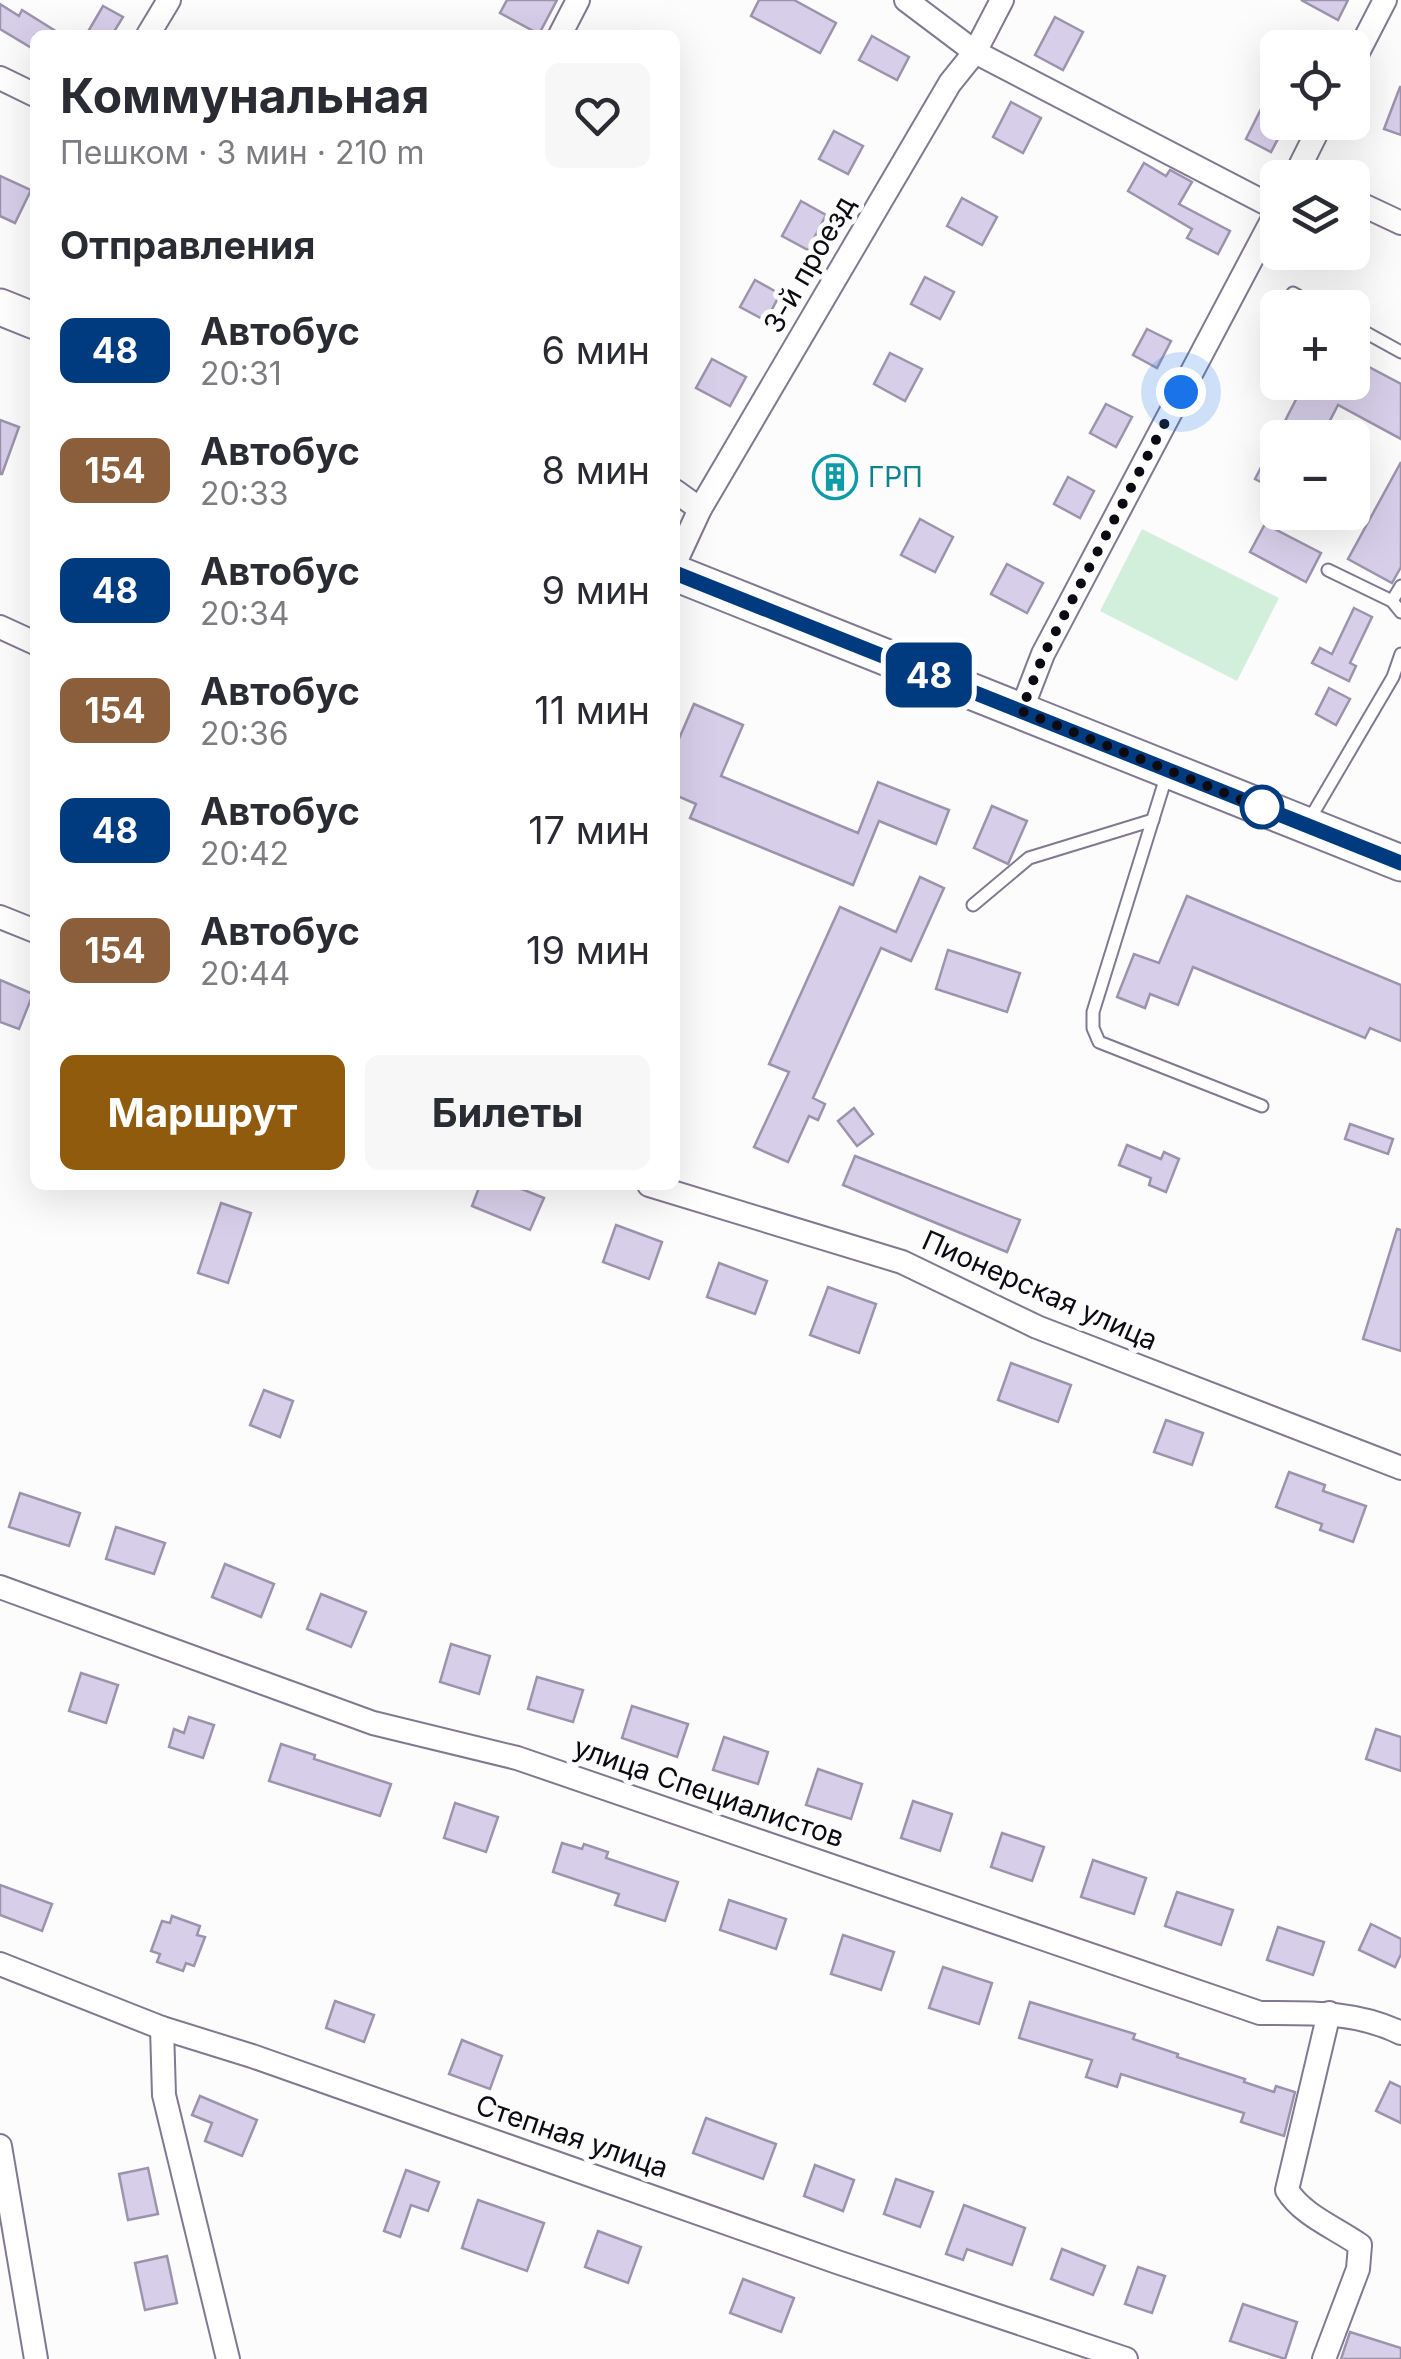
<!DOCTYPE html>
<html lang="ru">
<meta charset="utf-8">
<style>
body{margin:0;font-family:Inter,sans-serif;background:#f7f7f7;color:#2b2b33;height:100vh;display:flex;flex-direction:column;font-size:38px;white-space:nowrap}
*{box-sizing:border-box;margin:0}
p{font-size:32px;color:#7c7c81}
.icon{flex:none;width:55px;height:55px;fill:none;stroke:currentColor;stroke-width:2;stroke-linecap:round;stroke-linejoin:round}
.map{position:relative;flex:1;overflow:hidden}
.details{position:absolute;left:30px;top:30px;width:650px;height:1160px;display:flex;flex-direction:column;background:#fff;border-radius:15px;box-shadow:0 10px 40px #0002}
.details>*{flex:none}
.badge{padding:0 20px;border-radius:15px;font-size:35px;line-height:65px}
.controls{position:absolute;left:1260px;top:30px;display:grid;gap:20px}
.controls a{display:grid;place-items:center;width:110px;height:110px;border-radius:15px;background:#fff;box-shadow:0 10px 40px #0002;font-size:50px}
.you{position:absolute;width:50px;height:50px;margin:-25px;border:8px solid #fff;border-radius:50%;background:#1a73e8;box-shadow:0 0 0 15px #1a73e833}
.map>.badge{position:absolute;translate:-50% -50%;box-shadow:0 0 0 5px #fff}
h2{padding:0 30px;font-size:38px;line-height:90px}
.round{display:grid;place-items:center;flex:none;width:105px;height:105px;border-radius:15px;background:#f7f7f7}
.headline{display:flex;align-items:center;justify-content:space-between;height:170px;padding:0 30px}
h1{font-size:48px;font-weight:700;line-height:75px}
.button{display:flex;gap:20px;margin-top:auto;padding:20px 30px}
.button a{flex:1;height:115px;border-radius:15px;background:#905b0d;color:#fff;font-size:40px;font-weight:700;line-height:115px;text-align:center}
.button a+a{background:#f7f7f7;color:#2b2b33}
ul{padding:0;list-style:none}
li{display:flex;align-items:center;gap:30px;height:120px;padding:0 30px}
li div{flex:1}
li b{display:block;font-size:38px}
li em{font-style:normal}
li .badge{min-width:110px;font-weight:700;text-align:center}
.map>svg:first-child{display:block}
.green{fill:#d2efdc}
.building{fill:#d7cfea;stroke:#9c94ad;stroke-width:2.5}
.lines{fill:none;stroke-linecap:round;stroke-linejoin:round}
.service-casing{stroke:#807991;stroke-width:15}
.minor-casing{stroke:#807991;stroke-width:26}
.primary-casing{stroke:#807991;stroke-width:39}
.service{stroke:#fff;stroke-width:11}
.minor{stroke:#fff;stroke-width:22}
.primary{stroke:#fff;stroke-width:35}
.line-casing{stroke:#fff;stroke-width:22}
.line{stroke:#003b80;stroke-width:15}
.walk{stroke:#0c0a12;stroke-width:10;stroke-dasharray:0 18}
.stop-dot{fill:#fff;stroke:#003b80;stroke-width:5}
.labels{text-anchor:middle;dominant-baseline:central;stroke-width:10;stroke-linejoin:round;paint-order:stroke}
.street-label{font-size:28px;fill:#0c0a12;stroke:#fcfcfc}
.culture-label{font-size:28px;fill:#0d838f;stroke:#fcfcfc;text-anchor:start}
</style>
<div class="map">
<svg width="1401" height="2359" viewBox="0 0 1401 2359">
<rect width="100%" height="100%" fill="#fcfcfc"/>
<polygon class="green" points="1142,529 1279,598 1237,681 1100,611"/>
<g class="building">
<polygon points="507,0 557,0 539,34 500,13"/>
<polygon points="759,0 794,0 836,23 820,53 751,16"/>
<polygon points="1301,0 1348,0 1338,20"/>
<polygon points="0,4 19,16 22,10 62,35 35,35 35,50 0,29"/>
<polygon points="103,6 123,17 112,35 86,35"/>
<polygon points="1055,17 1083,32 1063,70 1035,55"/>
<polygon points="872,36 909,57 897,80 859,60"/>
<polygon points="1400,87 1401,87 1401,135 1384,129"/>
<polygon points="1265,101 1278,107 1278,122 1287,122 1271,152 1246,139"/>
<polygon points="1011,102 1041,118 1023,153 993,137"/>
<polygon points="834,131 863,146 848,174 819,159"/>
<polygon points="1144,163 1166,176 1170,170 1192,182 1179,204 1230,231 1218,254 1187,238 1192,229 1128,191"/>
<polygon points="0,176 31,190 15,223 0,216"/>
<polygon points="962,198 997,217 982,245 947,226"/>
<polygon points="801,201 826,215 808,250 782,236"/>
<polygon points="925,277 954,292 940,319 911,304"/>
<polygon points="755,280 780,294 766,321 740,307"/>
<polygon points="1147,329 1171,341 1157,368 1133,355"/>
<polygon points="890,353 922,369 905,401 874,384"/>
<polygon points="1352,358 1401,384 1401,439 1338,405 1321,438 1278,438 1278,491 1255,479 1305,382 1352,382"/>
<polygon points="712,359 746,377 730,406 696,388"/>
<polygon points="1106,404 1132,417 1116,447 1090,433"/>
<polygon points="0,420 19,427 2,474 0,474"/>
<polygon points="1401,462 1401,567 1392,583 1348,559"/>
<polygon points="831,464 848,472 839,491 822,483"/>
<polygon points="1068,477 1094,491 1080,518 1054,504"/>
<polygon points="920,519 953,537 935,572 901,555"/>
<polygon points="1265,524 1321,553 1306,582 1250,552"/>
<polygon points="1007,564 1043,583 1027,613 991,594"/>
<polygon points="1354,608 1372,617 1350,663 1356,666 1349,681 1312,663 1320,648 1332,654"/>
<polygon points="1329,688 1350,699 1336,725 1316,714"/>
<polygon points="694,704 743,725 721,776 858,833 878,782 949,810 936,844 879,821 853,885 690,818 696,804 675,795 675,748"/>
<polygon points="992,806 1027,821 1008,864 974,848"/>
<polygon points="920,877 944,888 911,961 881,948 813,1098 825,1104 818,1120 809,1116 788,1162 754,1147 789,1072 769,1064 840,907 896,932"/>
<polygon points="1187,896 1401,985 1401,1041 1370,1028 1365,1038 1193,967 1178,1005 1150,994 1145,1008 1117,997 1134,954 1159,963"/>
<polygon points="948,950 1020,973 1007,1012 936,989"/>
<polygon points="0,980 33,994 19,1029 0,1022"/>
<polygon points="854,1108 873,1134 857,1146 838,1121"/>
<polygon points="1350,1124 1393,1139 1388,1154 1345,1139"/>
<polygon points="1127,1145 1161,1159 1164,1152 1179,1159 1166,1192 1149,1185 1151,1178 1119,1165"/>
<polygon points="855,1156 1020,1220 1007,1252 843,1185"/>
<polygon points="480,1185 512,1185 544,1198 530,1230 472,1206"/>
<polygon points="221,1203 251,1213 228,1283 198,1273"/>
<polygon points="616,1225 662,1242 649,1279 603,1262"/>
<polygon points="1397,1229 1401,1230 1401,1351 1363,1339"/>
<polygon points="719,1263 767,1281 755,1314 707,1297"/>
<polygon points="828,1287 876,1304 859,1353 810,1335"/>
<polygon points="1011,1363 1071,1385 1058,1422 998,1400"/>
<polygon points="264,1390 293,1401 280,1437 250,1425"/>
<polygon points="1166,1420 1203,1433 1192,1465 1154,1452"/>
<polygon points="1289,1472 1325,1485 1323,1491 1366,1506 1353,1542 1320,1530 1322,1524 1276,1507"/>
<polygon points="20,1493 80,1513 69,1546 9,1527"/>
<polygon points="116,1527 165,1543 154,1574 106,1559"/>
<polygon points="225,1564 274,1584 261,1617 212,1597"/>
<polygon points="321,1594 366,1612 351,1647 307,1629"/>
<polygon points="451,1644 490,1656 479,1694 440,1682"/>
<polygon points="81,1673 118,1685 106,1723 69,1711"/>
<polygon points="537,1677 583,1690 573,1722 528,1709"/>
<polygon points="632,1706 688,1724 677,1757 622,1738"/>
<polygon points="189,1717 214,1725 203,1758 169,1747 174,1729 184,1733"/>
<polygon points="1376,1729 1401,1737 1401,1771 1366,1759"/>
<polygon points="724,1737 768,1752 758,1784 713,1770"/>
<polygon points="281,1744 315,1755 314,1759 391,1784 380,1816 269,1781"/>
<polygon points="818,1769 862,1784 851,1819 806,1805"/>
<polygon points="913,1801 952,1814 940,1851 901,1838"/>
<polygon points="455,1803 498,1817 486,1852 444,1838"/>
<polygon points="1002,1833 1044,1847 1032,1881 991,1867"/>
<polygon points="562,1843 582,1849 584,1844 608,1852 606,1858 678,1882 665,1921 615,1905 619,1894 553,1872"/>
<polygon points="1093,1860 1146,1878 1134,1914 1081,1897"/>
<polygon points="0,1885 52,1904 42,1931 0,1915"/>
<polygon points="1177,1892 1233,1910 1221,1945 1165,1926"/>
<polygon points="729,1900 786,1919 776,1949 720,1930"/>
<polygon points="172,1916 200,1926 197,1935 205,1937 194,1966 186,1963 183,1971 157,1962 160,1954 151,1951 162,1921 170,1923"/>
<polygon points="1371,1924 1401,1939 1401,1954 1395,1967 1359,1950"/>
<polygon points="1278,1927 1324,1942 1313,1975 1267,1960"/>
<polygon points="843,1935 894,1952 881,1990 831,1974"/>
<polygon points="943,1967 992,1983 979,2024 929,2008"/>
<polygon points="335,2001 374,2015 364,2042 326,2028"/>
<polygon points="1030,2002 1135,2034 1133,2039 1178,2054 1177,2057 1245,2079 1244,2082 1274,2092 1276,2086 1295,2092 1284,2136 1241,2122 1244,2113 1121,2074 1117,2087 1086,2077 1092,2060 1019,2038"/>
<polygon points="462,2040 502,2056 490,2089 449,2074"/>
<polygon points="1390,2082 1401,2087 1401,2123 1376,2111"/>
<polygon points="200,2096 257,2120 242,2156 205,2141 212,2123 192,2115"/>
<polygon points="706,2118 776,2144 763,2179 693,2153"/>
<polygon points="815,2165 854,2180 843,2211 804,2196"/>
<polygon points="148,2168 158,2214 128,2220 119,2174"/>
<polygon points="406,2170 439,2182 428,2211 411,2205 400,2237 384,2231"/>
<polygon points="896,2179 933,2192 920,2227 884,2214"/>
<polygon points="478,2200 544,2223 527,2271 462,2248"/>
<polygon points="964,2205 1025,2228 1012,2265 967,2249 963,2260 946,2254"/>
<polygon points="598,2231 641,2247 628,2283 585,2267"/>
<polygon points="1062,2249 1105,2266 1093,2295 1051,2279"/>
<polygon points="167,2256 177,2303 145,2310 135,2263"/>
<polygon points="1138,2267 1165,2276 1152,2313 1125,2304"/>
<polygon points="743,2279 794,2298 781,2332 730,2313"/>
<polygon points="1243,2304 1297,2322 1285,2359 1230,2341"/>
<polygon points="1350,2332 1401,2348 1401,2359 1341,2359"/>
</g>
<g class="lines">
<defs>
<g id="service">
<polyline points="1293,293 1320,308"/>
<polyline points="1352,325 1401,352"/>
<polyline points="1328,570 1392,601 1401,612"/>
<polyline points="1392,601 1401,586"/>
<polyline points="1167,774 1093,1012 1093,1028 1099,1042 1262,1106"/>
<polyline points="1308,822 1393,677 1401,654"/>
<polyline points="973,905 1029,858 1153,820"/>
</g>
<g id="minor">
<polyline points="906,0 975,52 1277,209"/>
<polyline points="148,35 169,0"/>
<polyline points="560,35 578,0"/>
<polyline points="1352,64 1385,0"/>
<polyline points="0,78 35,95"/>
<polyline points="1294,178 1322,122"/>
<polyline points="1352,200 1401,223"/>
<polyline points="675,491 700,509"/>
<polyline points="675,563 700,509 950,83 975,52 1002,0"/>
<polyline points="0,627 35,643"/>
<polyline points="1021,711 1043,654 1278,209"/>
<polyline points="0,917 35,931"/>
<polyline points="649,1185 902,1262 1037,1327 1401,1468"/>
<path d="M0,1587L373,1723L517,1758L1260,2013C1310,2013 1356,2011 1401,2033"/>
<polyline points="0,1964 162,2028 252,2056 837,2262 1126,2359"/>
<polyline points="162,2028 164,2095 228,2359"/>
<polyline points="0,2146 36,2359"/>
<path d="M1324,2359L1358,2269L1360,2245C1336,2228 1302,2215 1287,2190L1329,2013"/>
</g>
<g id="primary">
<polyline points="0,307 35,321"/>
<polyline points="675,573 1401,863"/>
</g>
</defs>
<use href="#service" class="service-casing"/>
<use href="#minor" class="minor-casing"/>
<use href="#primary" class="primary-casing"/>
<use href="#service" class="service"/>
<use href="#minor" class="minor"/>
<use href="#primary" class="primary"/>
</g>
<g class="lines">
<defs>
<polyline id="line" points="675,573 1401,863"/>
</defs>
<use href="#line" class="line-casing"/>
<use href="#line" class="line"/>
<polyline class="walk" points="1181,392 1044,654 1021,711 1272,812 1262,807"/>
</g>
<defs>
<symbol id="building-ring" viewBox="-11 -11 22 22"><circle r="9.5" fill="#fcfcfc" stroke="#0f9aa8" stroke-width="1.5"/><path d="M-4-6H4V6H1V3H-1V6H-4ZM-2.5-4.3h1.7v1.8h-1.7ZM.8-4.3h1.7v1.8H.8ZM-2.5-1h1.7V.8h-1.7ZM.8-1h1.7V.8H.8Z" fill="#0f9aa8"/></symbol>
</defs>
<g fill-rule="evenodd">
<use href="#building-ring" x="810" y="452" width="50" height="50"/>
</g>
<circle class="stop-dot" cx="1262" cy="807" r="20"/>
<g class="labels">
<g class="street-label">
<text transform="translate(809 264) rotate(-60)">3-й проезд</text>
<text transform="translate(1040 1290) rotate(24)">Пионерская улица</text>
<text transform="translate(709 1792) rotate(19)">улица Специалистов</text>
<text transform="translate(572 2136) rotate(19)">Степная улица</text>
</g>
<g class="culture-label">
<text x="868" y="477">ГРП</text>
</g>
</g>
</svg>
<div class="controls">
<a><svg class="icon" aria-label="locate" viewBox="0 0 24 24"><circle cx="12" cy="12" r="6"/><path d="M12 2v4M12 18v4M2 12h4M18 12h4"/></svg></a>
<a><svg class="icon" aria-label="layers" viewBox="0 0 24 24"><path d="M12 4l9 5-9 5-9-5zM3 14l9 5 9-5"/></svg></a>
<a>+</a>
<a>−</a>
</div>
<div class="you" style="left:1181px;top:392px"></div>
<b class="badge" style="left:929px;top:675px;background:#003b80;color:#fff">48</b>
<section class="details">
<div class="headline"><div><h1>Коммунальная</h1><p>Пешком · 3 мин · 210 m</p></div><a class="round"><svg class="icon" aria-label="heart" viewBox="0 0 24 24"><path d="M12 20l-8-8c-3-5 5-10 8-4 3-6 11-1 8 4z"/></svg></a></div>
<h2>Отправления</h2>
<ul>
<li><span class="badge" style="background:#003b80;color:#fff">48</span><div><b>Автобус</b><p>20:31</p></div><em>6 мин</em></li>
<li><span class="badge" style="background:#8b5e3c;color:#fff">154</span><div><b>Автобус</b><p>20:33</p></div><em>8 мин</em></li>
<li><span class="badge" style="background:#003b80;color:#fff">48</span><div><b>Автобус</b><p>20:34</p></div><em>9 мин</em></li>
<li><span class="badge" style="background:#8b5e3c;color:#fff">154</span><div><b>Автобус</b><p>20:36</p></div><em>11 мин</em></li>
<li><span class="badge" style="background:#003b80;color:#fff">48</span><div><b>Автобус</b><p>20:42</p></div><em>17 мин</em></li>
<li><span class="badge" style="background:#8b5e3c;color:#fff">154</span><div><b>Автобус</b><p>20:44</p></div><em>19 мин</em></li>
</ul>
<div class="button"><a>Маршрут</a><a>Билеты</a></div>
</section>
</div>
